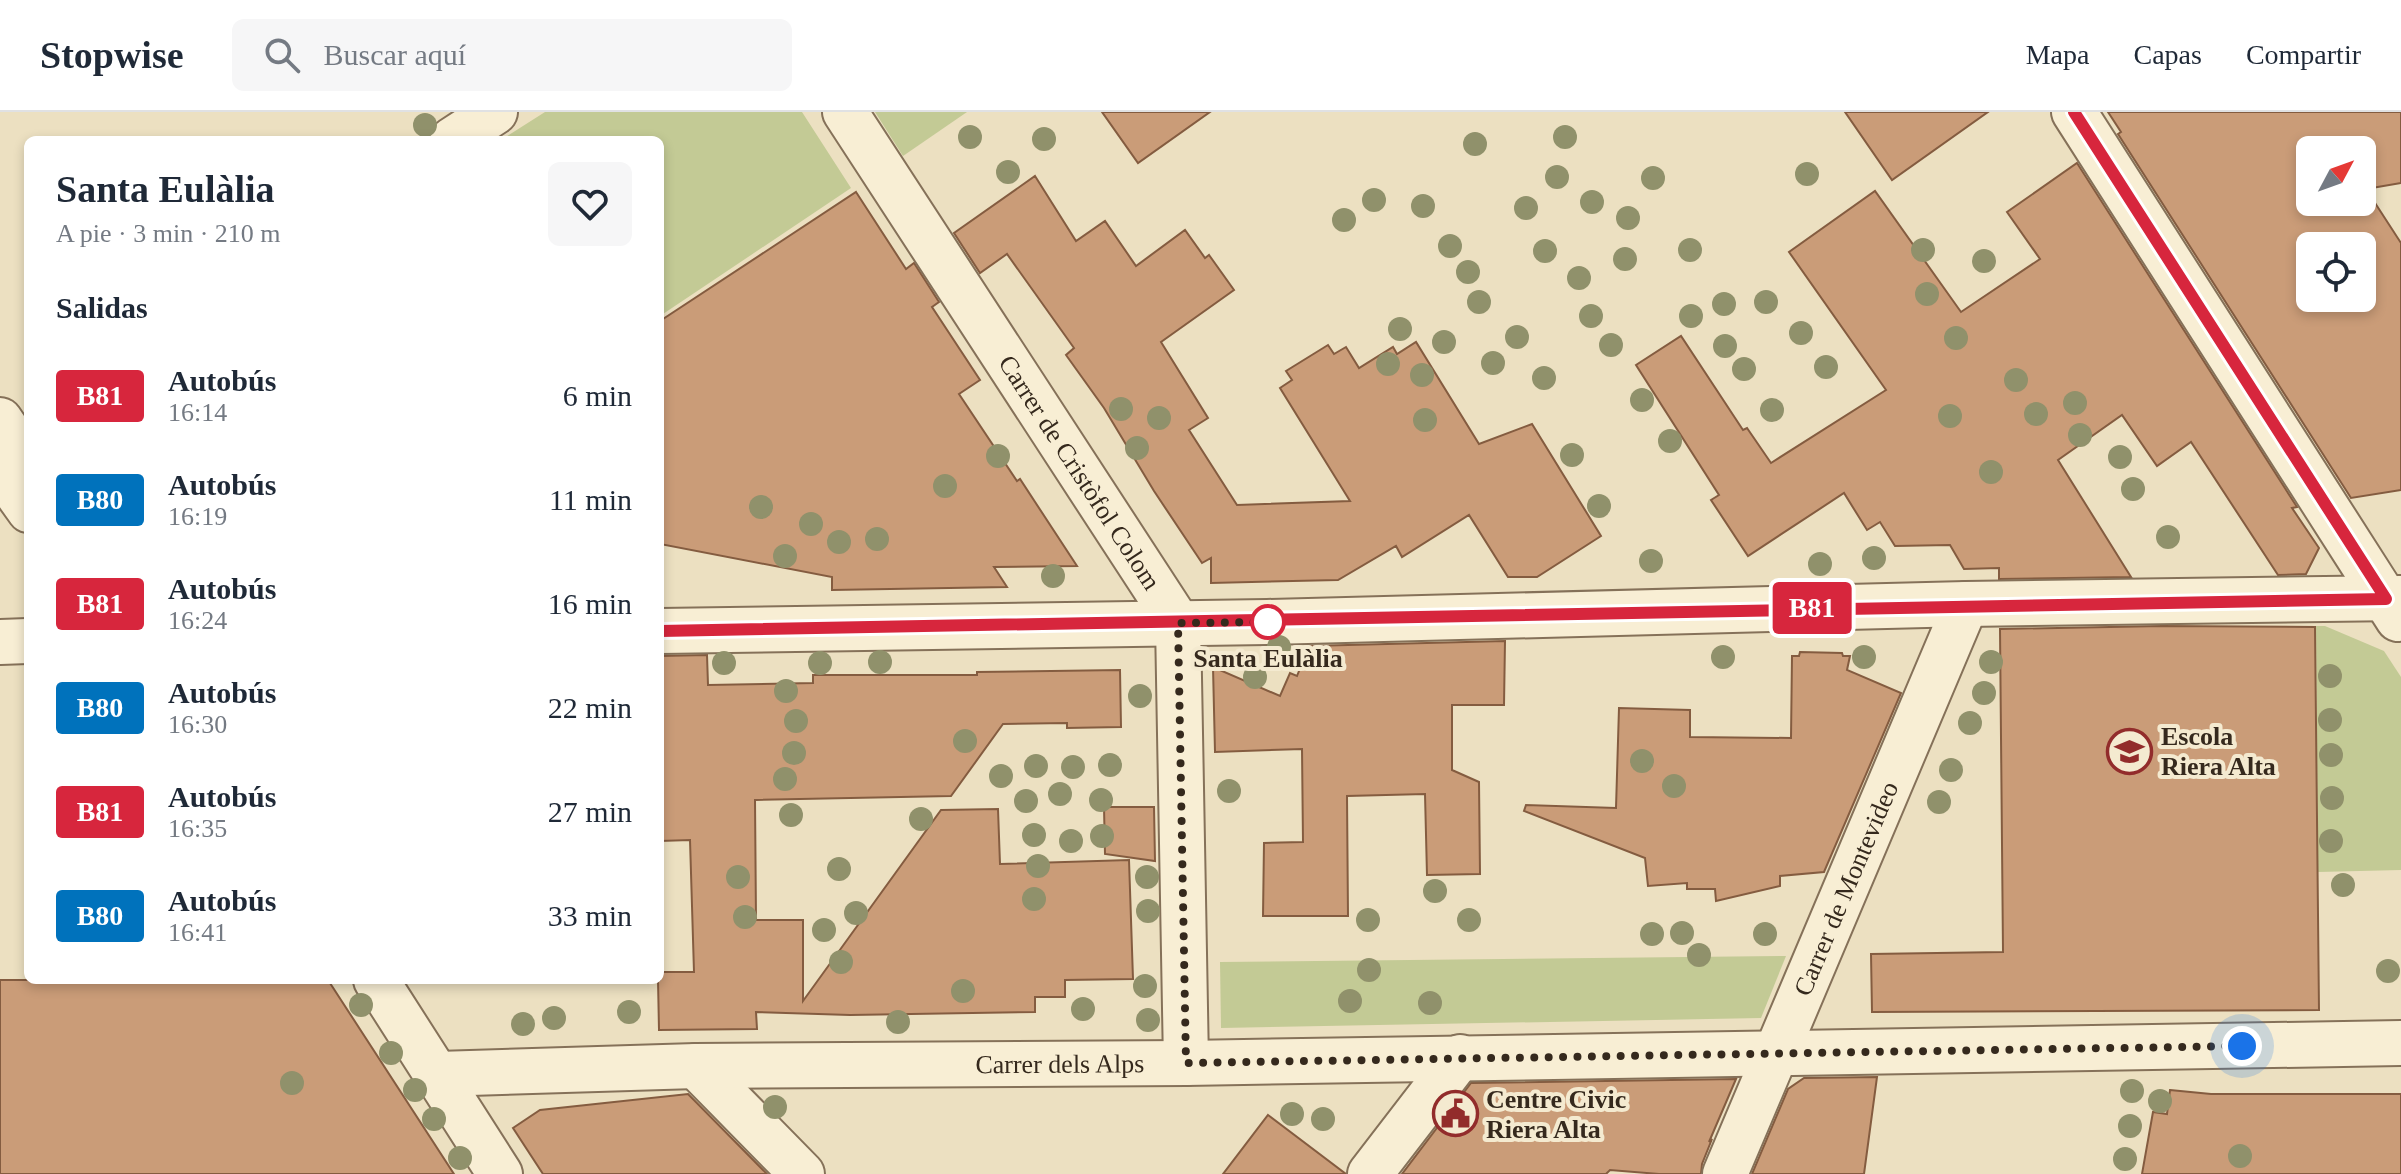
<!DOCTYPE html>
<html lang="es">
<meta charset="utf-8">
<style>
body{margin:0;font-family:"Times New Roman",serif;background:#f6f6f7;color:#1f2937;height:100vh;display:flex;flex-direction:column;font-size:30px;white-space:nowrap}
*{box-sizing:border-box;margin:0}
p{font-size:26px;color:#747a83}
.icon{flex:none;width:44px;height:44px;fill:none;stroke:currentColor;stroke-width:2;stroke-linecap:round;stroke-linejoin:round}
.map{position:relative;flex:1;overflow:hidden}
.panel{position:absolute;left:24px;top:24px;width:640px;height:848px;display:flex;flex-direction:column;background:#fff;border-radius:12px;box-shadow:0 4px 12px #0003}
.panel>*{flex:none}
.badge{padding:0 16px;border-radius:6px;font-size:28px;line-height:52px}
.needle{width:52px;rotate:49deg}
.tools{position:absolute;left:2296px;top:24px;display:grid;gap:16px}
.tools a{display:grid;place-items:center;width:80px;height:80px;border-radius:12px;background:#fff;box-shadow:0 4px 12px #0003;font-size:40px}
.you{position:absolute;width:40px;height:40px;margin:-20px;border:6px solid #fff;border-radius:50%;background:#1a73e8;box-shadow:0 0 0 12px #1a73e833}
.map>.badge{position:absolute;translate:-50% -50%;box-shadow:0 0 0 4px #fff}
h2{padding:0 32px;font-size:30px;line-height:72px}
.round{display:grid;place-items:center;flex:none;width:84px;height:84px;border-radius:12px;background:#f6f6f7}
.overview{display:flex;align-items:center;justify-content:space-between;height:136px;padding:0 32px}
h1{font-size:38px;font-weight:700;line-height:60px}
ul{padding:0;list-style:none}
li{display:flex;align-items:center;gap:24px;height:104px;padding:0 32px}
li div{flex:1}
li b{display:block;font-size:30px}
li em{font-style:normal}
li .badge{min-width:88px;font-weight:700;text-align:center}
header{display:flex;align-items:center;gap:48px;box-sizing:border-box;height:112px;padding:0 40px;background:#fff;border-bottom:2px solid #e0e1e3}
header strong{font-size:38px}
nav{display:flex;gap:44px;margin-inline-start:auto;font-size:28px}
.search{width:560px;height:72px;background:#f6f6f7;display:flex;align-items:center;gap:20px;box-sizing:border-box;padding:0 28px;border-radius:12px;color:#747a83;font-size:30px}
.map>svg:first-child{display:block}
.green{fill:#c3ca95}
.building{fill:#ca9c78;stroke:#845c40;stroke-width:2;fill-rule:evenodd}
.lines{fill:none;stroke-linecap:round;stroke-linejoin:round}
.pedestrian-casing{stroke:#857159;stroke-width:44}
.minor-casing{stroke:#857159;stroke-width:48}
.pedestrian{stroke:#f8eed4;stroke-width:40}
.minor{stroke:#f8eed4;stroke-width:44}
.tree{fill:#90916b}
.line-casing{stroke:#fff;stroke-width:18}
.line{stroke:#d7263d;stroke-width:12}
.walk{stroke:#35291d;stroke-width:8;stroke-dasharray:0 14.4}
.stop-dot{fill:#fff;stroke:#d7263d;stroke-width:4}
.labels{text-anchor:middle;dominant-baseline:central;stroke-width:8;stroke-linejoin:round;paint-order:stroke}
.street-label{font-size:26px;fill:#35291d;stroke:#f4ead0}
.stop-label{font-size:26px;font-weight:bold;fill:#35291d;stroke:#f4ead0}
.poi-label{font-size:26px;font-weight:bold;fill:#35291d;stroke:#f4ead0;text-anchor:start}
</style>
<header>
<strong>Stopwise</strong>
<div class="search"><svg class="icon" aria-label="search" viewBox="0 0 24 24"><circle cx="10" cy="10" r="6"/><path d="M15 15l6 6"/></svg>Buscar aquí</div>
<nav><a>Mapa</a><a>Capas</a><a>Compartir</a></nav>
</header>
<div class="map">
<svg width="2401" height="1062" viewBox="0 0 2401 1062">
<rect width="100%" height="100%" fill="#ece0c1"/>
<g class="green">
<polygon points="545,0 802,0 851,76 660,204 660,28 501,28"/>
<polygon points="875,0 967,0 903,44"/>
<polygon points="2316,514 2325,514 2384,539 2401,565 2401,758 2318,760"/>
<polygon points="1786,844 1761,906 1221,916 1220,850"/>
</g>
<g class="building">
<polygon points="1102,0 1210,0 1138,51"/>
<polygon points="1845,0 1988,0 1892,68"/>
<path d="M2108,0H2401V71L2366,77L2401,131V378L2351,386L2118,22L2121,20ZM2310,38H2362V90H2310ZM2310,134H2362V186H2310Z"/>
<polygon points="2077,51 2297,395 2292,396 2319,436 2306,462 2278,463 2191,330 2157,354 2122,303 2058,348 2131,465 1999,467 1999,456 1964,457 1950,433 1895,434 1880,410 1867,418 1844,381 1748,444 1711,388 1719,383 1636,253 1681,224 1743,318 1747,316 1771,351 1886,278 1789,140 1875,79 1961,200 2040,147 2007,100"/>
<polygon points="1035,64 1076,129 1105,109 1136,154 1185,118 1205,146 1209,143 1234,178 1161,230 1208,306 1189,318 1237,393 1350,389 1280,276 1292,268 1286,259 1328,233 1334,242 1346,235 1359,256 1393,235 1397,242 1416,230 1479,332 1532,312 1601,424 1537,465 1508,465 1469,403 1402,445 1396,434 1338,468 1211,471 1211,446 1202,451 1154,379 1104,296 1066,243 1074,236 1007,142 980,161 954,121"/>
<polygon points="856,80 906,157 914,151 939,190 932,195 980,268 959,282 1017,369 1020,367 1077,454 994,455 1007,475 832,478 832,465 660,432 660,209"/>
<polygon points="2162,514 2315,515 2319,898 1872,900 1871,842 2003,840 2000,517"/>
<polygon points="1505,529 1504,593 1452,593 1452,658 1479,670 1480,762 1427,763 1425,682 1347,684 1348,804 1263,804 1264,731 1303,730 1302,637 1215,640 1213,555 1280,584 1290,561 1297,564 1309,534"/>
<polygon points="1800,540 1842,541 1843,544 1850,544 1847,558 1901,581 1824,760 1780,764 1780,774 1716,789 1715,777 1687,777 1687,771 1648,774 1645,746 1524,699 1526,693 1616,696 1619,596 1690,598 1690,625 1791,626 1792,544 1799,544"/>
<polygon points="707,543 708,573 813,571 813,563 977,563 977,560 1120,558 1121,615 1067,616 1067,611 1003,612 951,684 755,688 756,808 803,808 803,889 941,698 998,697 1000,752 1129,748 1133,867 1065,868 1065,885 1035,885 1035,900 850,903 756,900 757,917 659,918 658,868 660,868 660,860 694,860 690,728 660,729 660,544"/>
<polygon points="1104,695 1154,695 1155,749 1105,742"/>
<polygon points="0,868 328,868 454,1062 0,1062"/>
<polygon points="1877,965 1864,1062 1752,1062 1788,977 1804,966"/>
<polygon points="1736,967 1709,1030 1712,1027 1702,1052 1701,1062 1659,1062 1610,1058 1606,1062 1402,1062 1471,971"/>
<polygon points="2170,978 2211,982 2401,982 2401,1062 2142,1062 2153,1000 2167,1002"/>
<polygon points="688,982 767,1062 543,1062 513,1016 540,998"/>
<polygon points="1268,1003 1346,1062 1223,1062"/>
</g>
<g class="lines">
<defs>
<polyline id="pedestrian" points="0,361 28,400"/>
<g id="minor">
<path id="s1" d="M845,0L1178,511L1186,951"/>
<polyline points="2074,0 2398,507"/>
<polyline points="452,28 495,0"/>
<polyline points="0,308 28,349"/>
<polyline points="660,519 1267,510 1966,492 2401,486"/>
<polyline points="0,530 28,529"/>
<polyline points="376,868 500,1062"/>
<polyline points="696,954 802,1062"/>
<path id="s2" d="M438,962L696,954L1186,951L2401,931"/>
<polyline points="1370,1062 1460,945"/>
<path id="s3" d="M1725,1062L1966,492"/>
</g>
</defs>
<use href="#pedestrian" class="pedestrian-casing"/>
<use href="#minor" class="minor-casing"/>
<use href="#pedestrian" class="pedestrian"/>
<use href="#minor" class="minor"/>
</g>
<g class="tree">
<circle cx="425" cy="13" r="12"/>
<circle cx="970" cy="25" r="12"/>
<circle cx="1565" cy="25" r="12"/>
<circle cx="1044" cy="27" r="12"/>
<circle cx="1475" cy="32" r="12"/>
<circle cx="1008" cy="60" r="12"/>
<circle cx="1807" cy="62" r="12"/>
<circle cx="1557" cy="65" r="12"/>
<circle cx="1653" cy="66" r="12"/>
<circle cx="1374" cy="88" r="12"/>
<circle cx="1592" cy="90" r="12"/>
<circle cx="1423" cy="94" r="12"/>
<circle cx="1526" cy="96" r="12"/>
<circle cx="1628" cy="106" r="12"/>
<circle cx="1344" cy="108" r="12"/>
<circle cx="1450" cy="134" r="12"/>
<circle cx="1690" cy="138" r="12"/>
<circle cx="1923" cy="138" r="12"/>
<circle cx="1545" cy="139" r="12"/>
<circle cx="1625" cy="147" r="12"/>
<circle cx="1984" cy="149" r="12"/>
<circle cx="1468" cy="160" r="12"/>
<circle cx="1579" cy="166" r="12"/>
<circle cx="1927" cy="182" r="12"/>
<circle cx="1479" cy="190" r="12"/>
<circle cx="1766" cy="190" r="12"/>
<circle cx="1724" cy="192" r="12"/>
<circle cx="1591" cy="204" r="12"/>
<circle cx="1691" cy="204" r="12"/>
<circle cx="1400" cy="217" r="12"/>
<circle cx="1801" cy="221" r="12"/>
<circle cx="1517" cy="225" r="12"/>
<circle cx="1956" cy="226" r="12"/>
<circle cx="1444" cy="230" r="12"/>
<circle cx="1611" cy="233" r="12"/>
<circle cx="1725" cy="234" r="12"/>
<circle cx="1493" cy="251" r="12"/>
<circle cx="1388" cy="252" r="12"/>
<circle cx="1826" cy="255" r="12"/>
<circle cx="1744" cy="257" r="12"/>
<circle cx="1422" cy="263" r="12"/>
<circle cx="1544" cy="266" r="12"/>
<circle cx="2016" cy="268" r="12"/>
<circle cx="1642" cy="288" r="12"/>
<circle cx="2075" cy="291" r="12"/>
<circle cx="1121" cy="297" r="12"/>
<circle cx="1772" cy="298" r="12"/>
<circle cx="2036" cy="302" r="12"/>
<circle cx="1950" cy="304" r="12"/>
<circle cx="1159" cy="306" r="12"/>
<circle cx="1425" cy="308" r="12"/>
<circle cx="2080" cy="323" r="12"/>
<circle cx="1670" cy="329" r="12"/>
<circle cx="1137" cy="336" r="12"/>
<circle cx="1572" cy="343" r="12"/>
<circle cx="998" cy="344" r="12"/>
<circle cx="2120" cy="345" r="12"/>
<circle cx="1991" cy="360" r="12"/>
<circle cx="945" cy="374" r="12"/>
<circle cx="2133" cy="377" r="12"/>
<circle cx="1599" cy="394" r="12"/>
<circle cx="761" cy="395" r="12"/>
<circle cx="811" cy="412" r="12"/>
<circle cx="2168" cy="425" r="12"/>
<circle cx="877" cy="427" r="12"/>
<circle cx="839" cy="430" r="12"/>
<circle cx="785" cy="444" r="12"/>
<circle cx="1874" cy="446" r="12"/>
<circle cx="1651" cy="449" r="12"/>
<circle cx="1820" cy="452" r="12"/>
<circle cx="1053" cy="464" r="12"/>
<circle cx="1279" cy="535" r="12"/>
<circle cx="1723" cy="545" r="12"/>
<circle cx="1864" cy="545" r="12"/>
<circle cx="880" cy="550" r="12"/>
<circle cx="1991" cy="550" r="12"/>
<circle cx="724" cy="551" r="12"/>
<circle cx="820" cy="551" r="12"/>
<circle cx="2330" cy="564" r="12"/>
<circle cx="1255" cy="565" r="12"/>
<circle cx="786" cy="579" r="12"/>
<circle cx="1984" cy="581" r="12"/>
<circle cx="1140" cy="584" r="12"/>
<circle cx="2330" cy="608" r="12"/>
<circle cx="796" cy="609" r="12"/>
<circle cx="1970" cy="611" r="12"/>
<circle cx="965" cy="629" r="12"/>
<circle cx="794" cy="641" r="12"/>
<circle cx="2331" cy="643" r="12"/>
<circle cx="1642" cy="649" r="12"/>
<circle cx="1110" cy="653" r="12"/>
<circle cx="1036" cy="654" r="12"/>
<circle cx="1073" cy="655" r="12"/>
<circle cx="1951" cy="658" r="12"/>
<circle cx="1001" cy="664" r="12"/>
<circle cx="785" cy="667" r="12"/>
<circle cx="1674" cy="674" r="12"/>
<circle cx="1229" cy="679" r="12"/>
<circle cx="1060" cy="682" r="12"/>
<circle cx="2332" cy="686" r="12"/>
<circle cx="1101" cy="688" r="12"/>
<circle cx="1026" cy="689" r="12"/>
<circle cx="1939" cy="690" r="12"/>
<circle cx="791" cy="703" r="12"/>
<circle cx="921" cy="707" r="12"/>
<circle cx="1034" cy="723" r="12"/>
<circle cx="1102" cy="724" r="12"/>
<circle cx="1071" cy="729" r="12"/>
<circle cx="2331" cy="729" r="12"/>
<circle cx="1038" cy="754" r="12"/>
<circle cx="839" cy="757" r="12"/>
<circle cx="738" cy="765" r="12"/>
<circle cx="1147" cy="765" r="12"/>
<circle cx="2343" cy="773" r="12"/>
<circle cx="1435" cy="779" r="12"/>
<circle cx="1034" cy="787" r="12"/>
<circle cx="1148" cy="799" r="12"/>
<circle cx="856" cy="801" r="12"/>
<circle cx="745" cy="805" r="12"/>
<circle cx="1368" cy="808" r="12"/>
<circle cx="1469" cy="808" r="12"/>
<circle cx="824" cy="818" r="12"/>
<circle cx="1682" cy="821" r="12"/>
<circle cx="1652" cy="822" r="12"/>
<circle cx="1765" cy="822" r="12"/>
<circle cx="1699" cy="843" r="12"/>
<circle cx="841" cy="850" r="12"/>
<circle cx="1369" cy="858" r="12"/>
<circle cx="2388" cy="859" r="12"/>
<circle cx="1145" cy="874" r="12"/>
<circle cx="963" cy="879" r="12"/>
<circle cx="1350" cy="889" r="12"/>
<circle cx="1430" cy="891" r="12"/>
<circle cx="361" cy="893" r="12"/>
<circle cx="1083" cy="897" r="12"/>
<circle cx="629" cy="900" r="12"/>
<circle cx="554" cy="906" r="12"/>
<circle cx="1148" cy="908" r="12"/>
<circle cx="898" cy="910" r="12"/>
<circle cx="523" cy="912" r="12"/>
<circle cx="391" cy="941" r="12"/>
<circle cx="292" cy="971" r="12"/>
<circle cx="415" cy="978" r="12"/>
<circle cx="2132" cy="979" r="12"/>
<circle cx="2160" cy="989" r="12"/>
<circle cx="775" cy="995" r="12"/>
<circle cx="1292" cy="1002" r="12"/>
<circle cx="434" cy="1007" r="12"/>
<circle cx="1323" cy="1007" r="12"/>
<circle cx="2130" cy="1014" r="12"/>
<circle cx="2240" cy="1044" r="12"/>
<circle cx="460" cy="1046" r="12"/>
<circle cx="2125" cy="1047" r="12"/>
</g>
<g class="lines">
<defs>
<path id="line" d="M660,519C1235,511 1810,494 2386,487L2074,0"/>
</defs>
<use href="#line" class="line-casing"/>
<use href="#line" class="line"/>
<polyline class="walk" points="1268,510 1178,511 1186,951 2242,934"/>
</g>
<defs>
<symbol id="school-ring" viewBox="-11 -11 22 22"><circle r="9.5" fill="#f4ead0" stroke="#922c2b" stroke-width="1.5"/><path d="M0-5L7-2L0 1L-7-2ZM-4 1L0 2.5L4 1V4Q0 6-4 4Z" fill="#922c2b"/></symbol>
<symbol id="civic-ring" viewBox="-11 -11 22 22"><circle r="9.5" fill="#f4ead0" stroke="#922c2b" stroke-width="1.5"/><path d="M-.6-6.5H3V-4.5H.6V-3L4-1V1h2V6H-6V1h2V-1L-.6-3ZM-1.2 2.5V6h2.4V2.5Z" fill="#922c2b"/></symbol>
</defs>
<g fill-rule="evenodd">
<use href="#school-ring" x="2104" y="614" width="51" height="51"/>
<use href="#civic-ring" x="1430" y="976" width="51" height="51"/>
</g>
<circle class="stop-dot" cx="1268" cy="510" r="16"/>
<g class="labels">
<g class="street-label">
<text stroke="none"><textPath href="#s1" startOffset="430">Carrer de Cristòfol Colom</textPath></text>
<text stroke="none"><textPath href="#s3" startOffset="310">Carrer de Montevideo</textPath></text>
<text stroke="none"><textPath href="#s2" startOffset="622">Carrer dels Alps</textPath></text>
</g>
<g class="stop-label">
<text x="1268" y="546">Santa Eulàlia</text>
</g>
<g class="poi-label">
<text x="2161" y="624">Escola<tspan x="2161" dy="30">Riera Alta</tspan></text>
<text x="1486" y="987">Centre Civic<tspan x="1486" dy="30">Riera Alta</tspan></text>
</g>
</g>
</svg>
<div class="tools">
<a><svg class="needle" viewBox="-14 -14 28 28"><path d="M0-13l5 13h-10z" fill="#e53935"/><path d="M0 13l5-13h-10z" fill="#747a83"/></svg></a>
<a><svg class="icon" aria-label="locate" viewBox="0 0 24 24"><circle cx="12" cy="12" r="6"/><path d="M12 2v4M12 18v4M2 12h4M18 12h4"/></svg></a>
</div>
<div class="you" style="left:2242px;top:934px"></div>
<b class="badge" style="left:1812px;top:496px;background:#d7263d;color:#fff">B81</b>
<section class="panel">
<div class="overview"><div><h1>Santa Eulàlia</h1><p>A pie · 3 min · 210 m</p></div><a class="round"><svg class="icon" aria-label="heart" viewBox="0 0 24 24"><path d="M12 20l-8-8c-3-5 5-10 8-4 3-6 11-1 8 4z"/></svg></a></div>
<h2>Salidas</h2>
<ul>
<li><span class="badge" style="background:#d7263d;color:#fff">B81</span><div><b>Autobús</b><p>16:14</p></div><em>6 min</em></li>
<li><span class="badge" style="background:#0072bc;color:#fff">B80</span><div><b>Autobús</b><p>16:19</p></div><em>11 min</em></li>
<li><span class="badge" style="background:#d7263d;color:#fff">B81</span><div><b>Autobús</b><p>16:24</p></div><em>16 min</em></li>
<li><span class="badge" style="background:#0072bc;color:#fff">B80</span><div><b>Autobús</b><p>16:30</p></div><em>22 min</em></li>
<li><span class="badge" style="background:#d7263d;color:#fff">B81</span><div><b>Autobús</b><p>16:35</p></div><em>27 min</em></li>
<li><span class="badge" style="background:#0072bc;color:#fff">B80</span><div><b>Autobús</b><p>16:41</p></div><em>33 min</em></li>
</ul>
</section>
</div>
